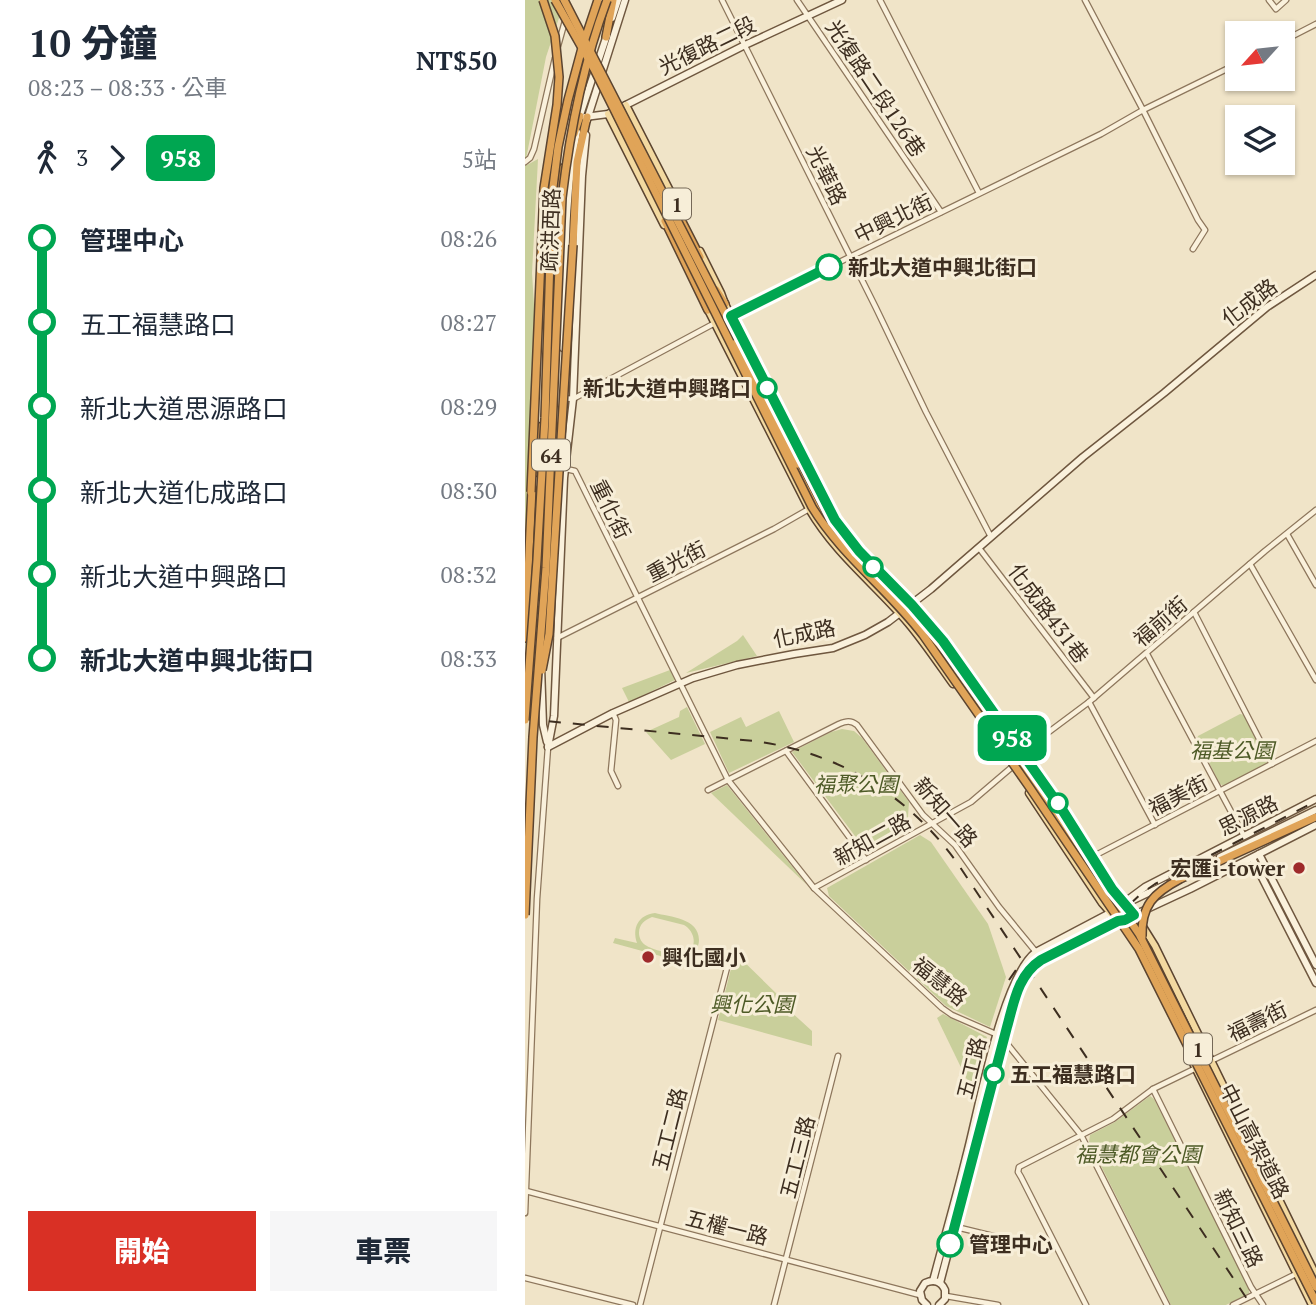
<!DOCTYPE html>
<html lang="zh-TW">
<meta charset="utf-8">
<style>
body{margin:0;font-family:"PT Serif","Noto Sans TC",serif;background:#f6f6f7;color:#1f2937;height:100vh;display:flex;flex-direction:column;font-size:26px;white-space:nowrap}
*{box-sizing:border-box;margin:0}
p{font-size:23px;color:#747a83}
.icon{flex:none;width:38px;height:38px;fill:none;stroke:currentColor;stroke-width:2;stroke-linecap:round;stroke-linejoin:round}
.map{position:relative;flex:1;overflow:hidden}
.side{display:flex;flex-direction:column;background:#fff;width:525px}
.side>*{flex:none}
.badge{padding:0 14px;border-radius:10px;font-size:24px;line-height:46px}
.needle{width:46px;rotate:243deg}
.fabs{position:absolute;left:700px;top:21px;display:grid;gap:14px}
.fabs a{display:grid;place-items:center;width:70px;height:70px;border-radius:0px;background:#fff;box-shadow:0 2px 5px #0004;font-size:35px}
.map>.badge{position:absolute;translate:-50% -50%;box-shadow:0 0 0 4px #fff}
.legs{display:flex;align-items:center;gap:10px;height:77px;padding:0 28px;font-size:23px}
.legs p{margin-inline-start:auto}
.head{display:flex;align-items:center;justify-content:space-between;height:119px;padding:0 28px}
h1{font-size:38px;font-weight:800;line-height:52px}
.action{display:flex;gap:14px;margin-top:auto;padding:14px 28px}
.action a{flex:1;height:80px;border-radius:0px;background:#d93025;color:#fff;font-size:28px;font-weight:800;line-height:80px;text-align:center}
.action a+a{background:#f6f6f7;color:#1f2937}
ul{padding:0 28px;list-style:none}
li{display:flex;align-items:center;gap:24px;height:84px;font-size:26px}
li i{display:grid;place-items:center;width:10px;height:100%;margin:0 9px;background:currentColor}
li i::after{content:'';width:18px;height:18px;margin:-9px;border:5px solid;border-radius:50%;background:#fff}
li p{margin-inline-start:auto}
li:first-child i{background:linear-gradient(#0000 50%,currentColor 0)}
li:last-child i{background:linear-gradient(currentColor 50%,#0000 0)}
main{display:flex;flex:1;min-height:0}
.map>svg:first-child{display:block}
.green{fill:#c9cf9b;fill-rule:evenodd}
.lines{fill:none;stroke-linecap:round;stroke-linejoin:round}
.street-casing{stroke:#8d765c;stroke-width:7}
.secondary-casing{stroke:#6f573f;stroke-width:9}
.primary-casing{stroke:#5b4430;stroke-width:9}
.highway-casing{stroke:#5b4430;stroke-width:10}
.street{stroke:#faf1dc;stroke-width:4.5}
.secondary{stroke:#faf1dc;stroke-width:6}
.primary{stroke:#f3d9a0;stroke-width:6}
.highway{stroke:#e0a458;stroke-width:7}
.rail{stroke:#3d2e20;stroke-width:2;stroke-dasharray:12 12;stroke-linecap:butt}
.highway-bridge-casing{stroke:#5b4430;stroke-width:10;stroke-linecap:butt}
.highway-bridge{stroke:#e0a458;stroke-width:7}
.line-1-casing{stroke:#fff;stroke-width:16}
.line-1{stroke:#00a651;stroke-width:10}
.stop-1-dot{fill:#fff;stroke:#00a651;stroke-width:3.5}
.poi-dot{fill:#9e2a2b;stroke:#f7eed8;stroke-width:2.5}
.labels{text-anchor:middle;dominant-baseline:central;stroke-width:6;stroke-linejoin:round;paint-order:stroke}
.shield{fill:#f7eed8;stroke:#756857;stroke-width:2}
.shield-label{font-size:19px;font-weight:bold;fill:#3d2e20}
.street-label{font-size:21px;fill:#3d2e20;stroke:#f7eed8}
.stop-label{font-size:21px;font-weight:bold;fill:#3d2e20;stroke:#f7eed8;text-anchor:start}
.park-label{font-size:21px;font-style:italic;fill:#4d5a26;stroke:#f7eed8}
.poi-label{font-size:21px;font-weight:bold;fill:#3d2e20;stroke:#f7eed8;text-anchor:end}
</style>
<main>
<section class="side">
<div class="head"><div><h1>10 分鐘</h1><p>08:23 – 08:33 · 公車</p></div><b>NT$50</b></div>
<div class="legs"><svg class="icon" aria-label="walk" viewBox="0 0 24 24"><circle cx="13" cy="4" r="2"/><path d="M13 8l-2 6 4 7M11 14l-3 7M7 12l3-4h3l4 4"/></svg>3<svg class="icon" aria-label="forward" viewBox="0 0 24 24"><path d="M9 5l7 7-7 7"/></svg><b class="badge" style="background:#00a651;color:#fff">958</b><p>5站</p></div>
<ul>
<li><i style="color:#00a651"></i><b>管理中心</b><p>08:26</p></li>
<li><i style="color:#00a651"></i><span>五工福慧路口</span><p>08:27</p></li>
<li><i style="color:#00a651"></i><span>新北大道思源路口</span><p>08:29</p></li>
<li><i style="color:#00a651"></i><span>新北大道化成路口</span><p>08:30</p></li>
<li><i style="color:#00a651"></i><span>新北大道中興路口</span><p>08:32</p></li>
<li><i style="color:#00a651"></i><b>新北大道中興北街口</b><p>08:33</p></li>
</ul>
<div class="action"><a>開始</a><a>車票</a></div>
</section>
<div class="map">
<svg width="791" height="1305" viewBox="0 0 791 1305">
<rect width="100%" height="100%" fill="#f0e4c8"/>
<g class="green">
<polygon points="0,0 40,0 21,57 1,159 2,165 13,159 7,273 14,382 0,657"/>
<polygon points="218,635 232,656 161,673 212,641"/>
<polygon points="145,670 150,680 104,702 97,688"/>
<polygon points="162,707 180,744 146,760 121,732 154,717 155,711"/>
<polygon points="254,711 269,742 204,773 185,732 216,717 221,727"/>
<polygon points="715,714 719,715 742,762 740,765 699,786 695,784 672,739 673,736"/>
<polygon points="317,729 329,731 337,738 384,802 382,831 342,852 267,752 306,732"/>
<polygon points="202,785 282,885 186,793"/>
<polygon points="395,835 406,842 463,924 478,968 481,977 465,1027 421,1006 304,896 302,888"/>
<path d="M130,913C145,917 174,918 174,940C174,948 169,953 163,958L174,961L172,966L88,943L90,938L112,943C107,928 113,915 130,913ZM127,917L159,925C170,931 174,949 159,954C152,956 128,950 122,946C117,944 114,938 114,933C114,924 120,920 127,917Z"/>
<polygon points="210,953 255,997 264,1010 287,1031 287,1046 193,1020"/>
<polygon points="418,1014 462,1037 445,1086 412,1018"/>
<polygon points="625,1096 629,1099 724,1288 724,1293 721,1295 701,1305 646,1305 564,1142 565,1135 590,1122"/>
</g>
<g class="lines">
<defs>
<g id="street">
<polyline points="197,0 351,308 401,412 466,537"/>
<polyline points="272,0 416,212"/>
<polyline points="355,0 454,193"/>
<polyline points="560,0 618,110 673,220 680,230 668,249"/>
<polyline points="744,0 751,9 761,0"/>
<polyline points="758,41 791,24"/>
<polyline points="33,46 40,21"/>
<polyline points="0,162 5,158 9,149 30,58"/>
<polyline points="38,398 48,399 190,323 576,134 618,110 712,64"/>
<polyline points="41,469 50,471 203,780 289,888 417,1008 427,1015 473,1035"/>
<polyline points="762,534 791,585"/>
<polyline points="454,548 569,698"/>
<polyline points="725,564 791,680"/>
<polyline points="669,612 747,764"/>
<polyline points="32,638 249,529 284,509"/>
<polyline points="622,654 719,836"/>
<polyline points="564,702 630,825"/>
<polyline points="88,713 91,720 86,771 93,786"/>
<polyline points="261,751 341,860"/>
<polyline points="497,752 564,702 740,551 791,510"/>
<path d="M183,790L314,724C321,721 326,720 332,725L398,815L430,845L474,907L511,952"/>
<polyline points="567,857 791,741"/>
<polyline points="289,888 446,802 487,767"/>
<polyline points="479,1040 556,1135 642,1305"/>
<polyline points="628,1089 726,1287 738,1305"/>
<polyline points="1,1191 395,1295"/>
<polyline points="0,1213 12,899 23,747"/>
<polyline points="423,1225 501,1244"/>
<polyline points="0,1278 108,1305"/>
<polyline points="421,1296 473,1305"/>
<polyline points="115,1305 204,960"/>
<polyline points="249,1305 313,1056"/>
<polyline points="561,1305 496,1177 493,1172 494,1167 588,1119 628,1089 791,1010"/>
<polyline points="708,1305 773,1273"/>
</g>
<g id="secondary">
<polyline points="87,18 93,0"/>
<polyline points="60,117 83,114 220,45 317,0"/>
<polyline points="54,118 82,35"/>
<polyline points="62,120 100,0"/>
<path d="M38,348C41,277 38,201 52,132"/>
<polyline points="16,666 18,725 22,742"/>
<polyline points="23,747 88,713 168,678 212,665 269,654 308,648 340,635 363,622 406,589 558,457 639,393 742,307 791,275"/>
<polyline points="23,747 29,716 39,478 48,399 57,176 61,135"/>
<polyline points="734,854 791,965"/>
<polyline points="695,857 791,810"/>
<polyline points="727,858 791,983"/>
<polyline points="604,902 642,884"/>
<polyline points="607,916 665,889 791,825"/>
<path d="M408,1281C419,1239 431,1198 441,1157C453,1113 477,977 511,952L585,913L620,887L791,799"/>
<path d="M415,1283L482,1027C489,1002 492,975 516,960L597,920"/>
<path d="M402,1305L397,1300L395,1291L400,1283C409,1279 416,1281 420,1290V1299L414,1305"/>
</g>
<g id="primary">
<polyline points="101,105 158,216"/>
<polyline points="83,114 139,225"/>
<polyline points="175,251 196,293 200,304 254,411"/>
<path d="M181,306L284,509C311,555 349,583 383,623C399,642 413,663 428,684"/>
<polyline points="365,583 401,621 433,662"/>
<polyline points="504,793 577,903 591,919"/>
<polyline points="572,864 587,889 615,922 630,946 791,1275"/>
<polyline points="600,916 600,920 618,949"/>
<polyline points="664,1055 787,1305"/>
</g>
<g id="highway">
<polyline points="81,37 88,0"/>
<polyline points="49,134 55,116"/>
<polyline points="153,214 175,257"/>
<polyline points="140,221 183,310"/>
<polyline points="48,245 52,162 62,117"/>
<polyline points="191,290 200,304"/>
<polyline points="26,324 34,183 38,168"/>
<polyline points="272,464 303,522 324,548"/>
<polyline points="9,473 17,426"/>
<polyline points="0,638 7,488"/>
<path d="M405,641C469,718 525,804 578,890"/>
<polyline points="655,879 791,817"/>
<polyline points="589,909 600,920"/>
</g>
</defs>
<use href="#street" class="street-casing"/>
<use href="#secondary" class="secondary-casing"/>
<use href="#primary" class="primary-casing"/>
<use href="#highway" class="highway-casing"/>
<use href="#street" class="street"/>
<use href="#secondary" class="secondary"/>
<use href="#primary" class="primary"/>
<use href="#highway" class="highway"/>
<g class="rail">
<path d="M0,719L229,741C313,752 384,795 433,864L726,1305"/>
<polyline points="484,980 491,970 501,964 589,919 617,893 630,884 791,801"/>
</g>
<defs>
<g id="highway-bridge">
<path d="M30,0L69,69L287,507C317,556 364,590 398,635L505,788L614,949L791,1302"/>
<polyline points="39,0 304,516 327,548 387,611 433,667 541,818 576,878 614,934 791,1287"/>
<polyline points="211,343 272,464"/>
<polyline points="6,492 19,188 32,105 34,77 30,36 18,0"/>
<polyline points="17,670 24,634 48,245"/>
<polyline points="0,720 12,560 20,418 27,195 33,147 43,100 57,48 73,0"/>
<path d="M0,915L8,737L21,568L37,198C45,130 58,64 82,0"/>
<path d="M617,937C616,905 629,893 655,879"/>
</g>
</defs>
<use href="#highway-bridge" class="highway-bridge-casing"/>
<use href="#highway-bridge" class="highway-bridge"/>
</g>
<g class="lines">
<defs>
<path id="line-1" d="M304,267L206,316L310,520L334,551L387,605L418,641L538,811L587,889L609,915L600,920L593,921L516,960C493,975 489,1002 482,1027L425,1244"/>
</defs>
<use href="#line-1" class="line-1-casing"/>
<use href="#line-1" class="line-1"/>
</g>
<g class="stop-1-dot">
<circle cx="304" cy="267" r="12"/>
<circle cx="242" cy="388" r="9"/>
<circle cx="348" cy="567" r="9"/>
<circle cx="533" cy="803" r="9"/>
<circle cx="469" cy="1074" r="9"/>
<circle cx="425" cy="1244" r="12"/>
</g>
<g class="poi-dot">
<circle cx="774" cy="868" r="7"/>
<circle cx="123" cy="957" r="7"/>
</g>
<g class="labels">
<g class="shield">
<rect x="138" y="188.5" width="28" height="31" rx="5"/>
<rect x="7" y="439.5" width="38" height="31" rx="5"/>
<rect x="659" y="1033.5" width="28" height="31" rx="5"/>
</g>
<g class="shield-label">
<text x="152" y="204">1</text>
<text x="26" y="455">64</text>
<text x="673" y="1049">1</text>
</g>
<g class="street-label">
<text transform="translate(182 45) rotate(-26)">光復路二段</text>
<text transform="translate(351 88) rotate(56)">光復路二段126巷</text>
<text transform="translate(302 175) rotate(64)">光華路</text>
<text transform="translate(368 218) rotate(-26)">中興北街</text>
<text transform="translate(25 230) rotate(-88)">疏洪西路</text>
<text transform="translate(724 302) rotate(-37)">化成路</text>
<text transform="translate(86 509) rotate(64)">重化街</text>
<text transform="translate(151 561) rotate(-27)">重光街</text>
<text transform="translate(524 613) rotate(53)">化成路431巷</text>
<text transform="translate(635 621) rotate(-41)">福前街</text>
<text transform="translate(279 633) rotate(-12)">化成路</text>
<text transform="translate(653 795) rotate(-27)">福美街</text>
<text transform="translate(421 812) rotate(49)">新知一路</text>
<text transform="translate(723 815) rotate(-27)">思源路</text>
<text transform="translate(347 839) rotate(-29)">新知二路</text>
<text transform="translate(415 981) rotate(39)">福慧路</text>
<text transform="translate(732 1021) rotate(-26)">福壽街</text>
<text transform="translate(446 1068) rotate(-76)">五工路</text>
<text transform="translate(144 1129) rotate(-76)">五工二路</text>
<text transform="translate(730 1141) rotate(63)">中山高架道路</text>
<text transform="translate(272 1157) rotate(-76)">五工三路</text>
<text transform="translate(202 1227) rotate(14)">五權一路</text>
<text transform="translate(714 1228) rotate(64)">新知三路</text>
</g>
<g class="stop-label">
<text x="323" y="267">新北大道中興北街口</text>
<text x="226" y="388" text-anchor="end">新北大道中興路口</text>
<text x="485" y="1074">五工福慧路口</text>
<text x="444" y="1244">管理中心</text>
</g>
<g class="park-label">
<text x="707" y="750">福基公園</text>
<text x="331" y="784">福聚公園</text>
<text x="227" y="1004">興化公園</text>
<text x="613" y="1154">福慧都會公園</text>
</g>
<g class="poi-label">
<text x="760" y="868">宏匯i-tower</text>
<text x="137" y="957" text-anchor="start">興化國小</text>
</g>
</g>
</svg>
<div class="fabs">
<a><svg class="needle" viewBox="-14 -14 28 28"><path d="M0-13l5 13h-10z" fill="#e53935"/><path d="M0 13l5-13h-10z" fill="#747a83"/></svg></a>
<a><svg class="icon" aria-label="layers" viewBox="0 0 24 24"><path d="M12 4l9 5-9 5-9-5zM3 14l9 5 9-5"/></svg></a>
</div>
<b class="badge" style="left:487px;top:738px;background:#00a651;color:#fff">958</b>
</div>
</main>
